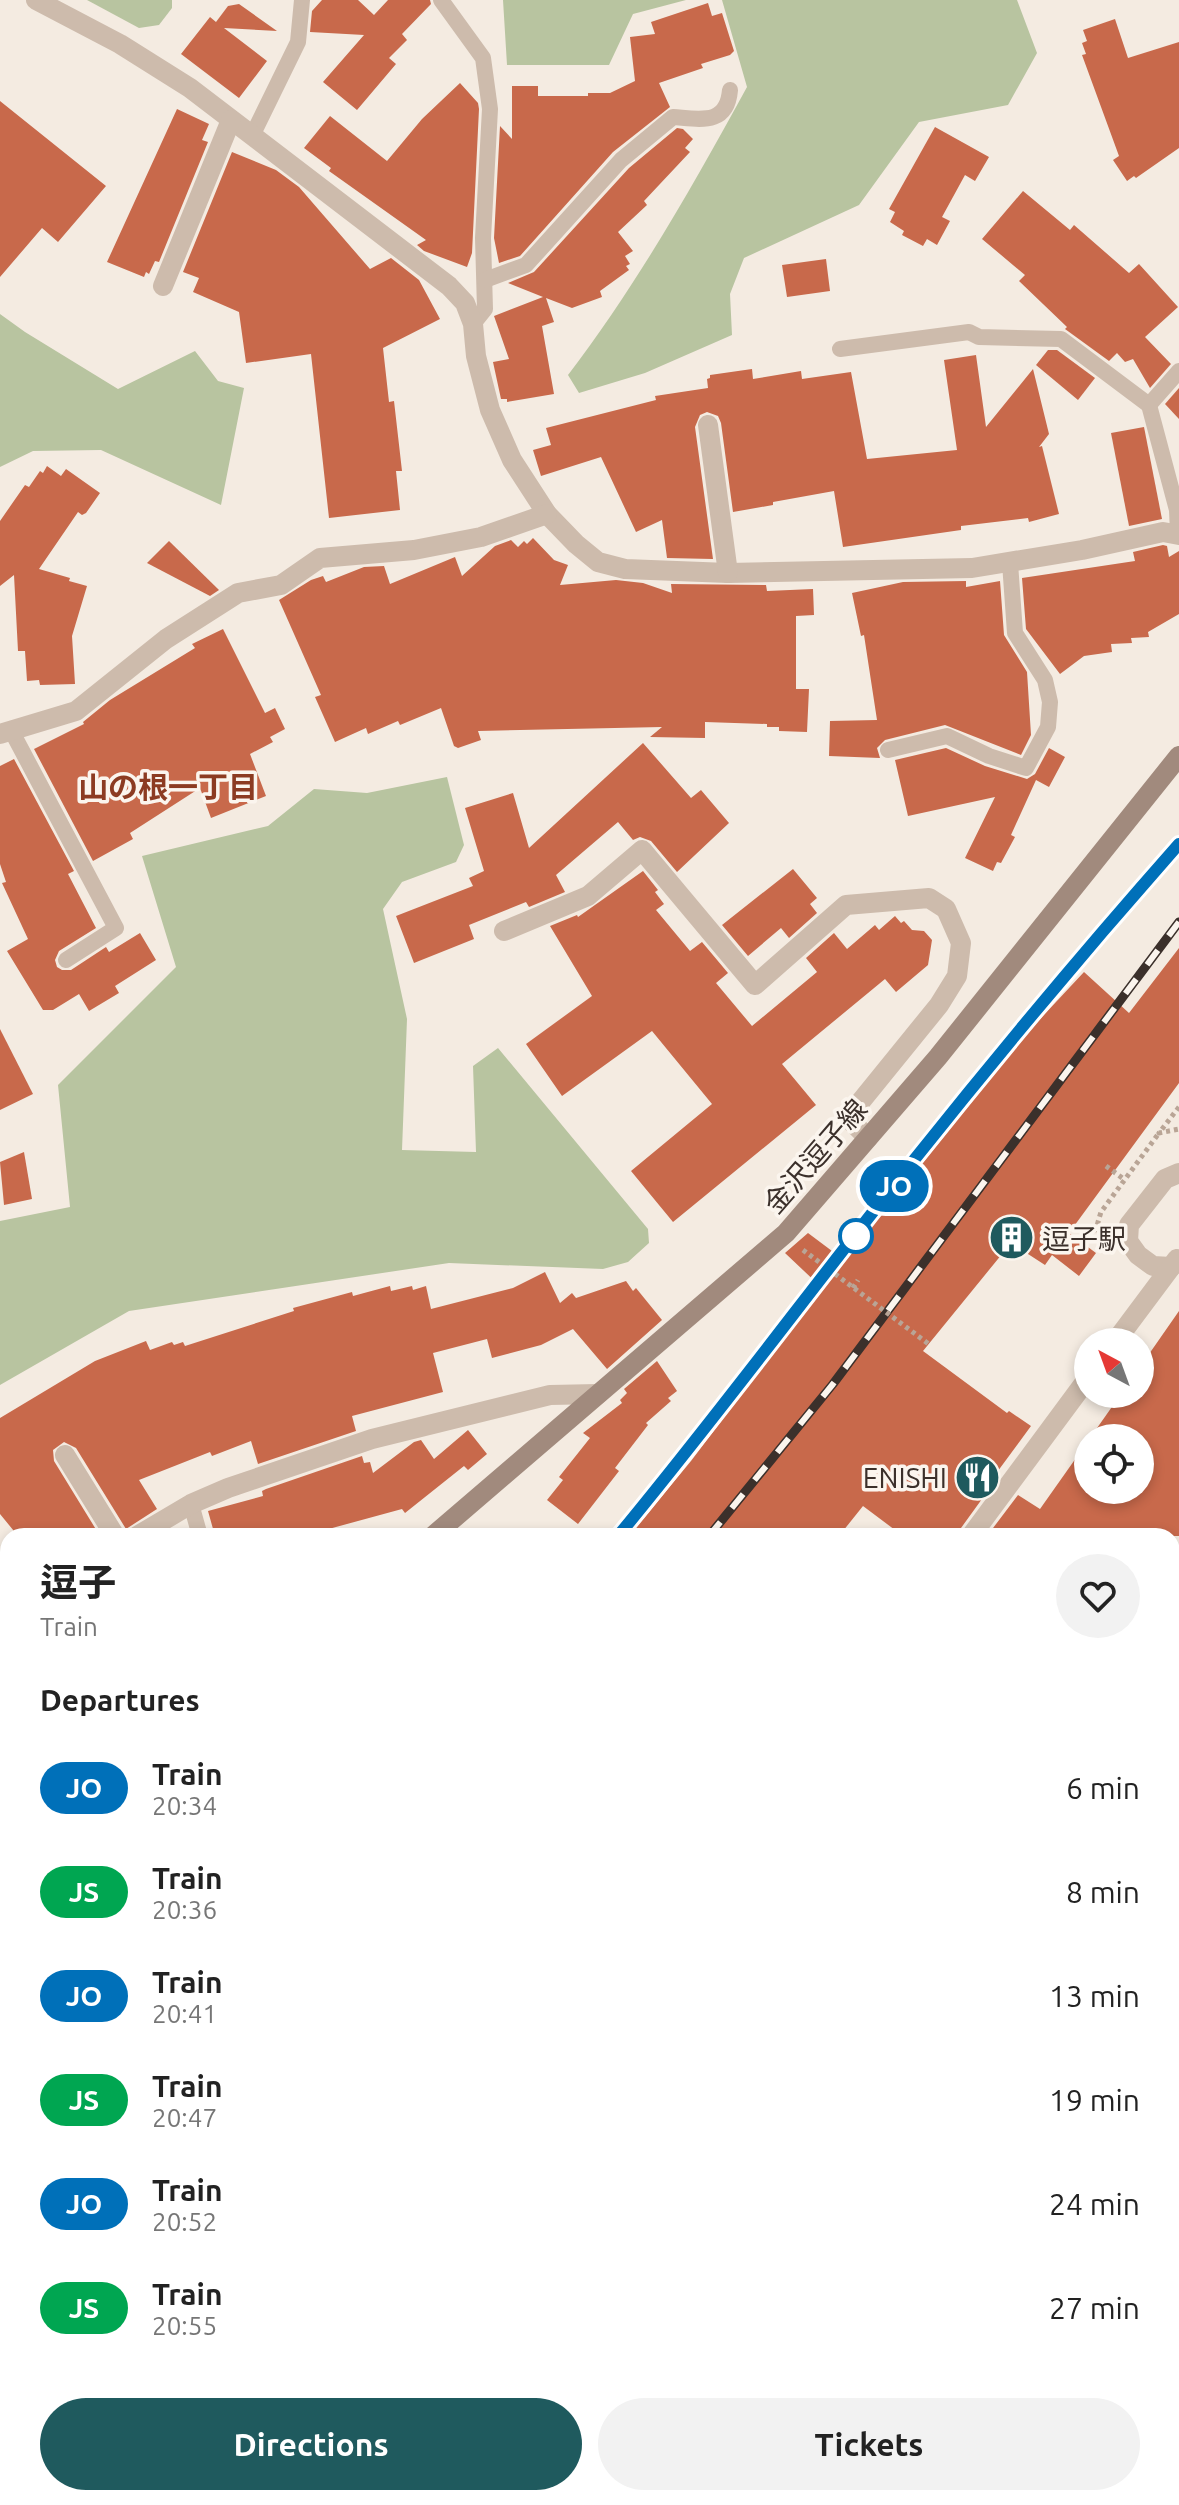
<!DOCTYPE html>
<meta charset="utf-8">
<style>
body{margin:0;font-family:Ubuntu,"Noto Sans JP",sans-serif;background:#f2f2f2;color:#222;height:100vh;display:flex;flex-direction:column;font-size:30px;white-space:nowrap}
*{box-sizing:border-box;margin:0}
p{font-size:26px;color:#767676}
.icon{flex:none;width:44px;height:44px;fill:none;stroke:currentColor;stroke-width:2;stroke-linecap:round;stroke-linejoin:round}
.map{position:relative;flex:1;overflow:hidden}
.details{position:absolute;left:0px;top:1528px;width:1180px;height:978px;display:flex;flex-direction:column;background:#fff;border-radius:24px 24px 0 0;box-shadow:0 4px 12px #0003}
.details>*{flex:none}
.badge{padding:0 16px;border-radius:26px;font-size:28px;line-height:52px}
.needle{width:52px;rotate:319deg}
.tools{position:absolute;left:1074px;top:1328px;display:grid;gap:16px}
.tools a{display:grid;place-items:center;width:80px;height:80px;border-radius:50%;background:#fff;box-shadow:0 4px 12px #0003;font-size:40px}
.map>.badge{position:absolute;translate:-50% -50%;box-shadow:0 0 0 4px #fff}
h2{padding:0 40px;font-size:30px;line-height:72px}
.round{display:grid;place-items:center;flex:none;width:84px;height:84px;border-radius:42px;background:#f2f2f2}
.overview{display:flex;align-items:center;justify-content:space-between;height:136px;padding:0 40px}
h1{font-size:38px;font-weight:700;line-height:60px}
.button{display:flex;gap:16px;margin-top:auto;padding:16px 40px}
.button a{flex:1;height:92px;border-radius:48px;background:#1f5a5e;color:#fff;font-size:32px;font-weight:700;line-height:92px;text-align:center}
.button a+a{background:#f2f2f2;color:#222}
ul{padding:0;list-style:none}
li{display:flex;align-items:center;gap:24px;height:104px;padding:0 40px}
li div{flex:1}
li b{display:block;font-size:30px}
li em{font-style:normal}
li .badge{min-width:88px;font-weight:700;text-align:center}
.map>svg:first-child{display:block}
.green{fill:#b8c4a0}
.building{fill:#c8694b}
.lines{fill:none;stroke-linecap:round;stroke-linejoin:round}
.path{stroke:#b9a596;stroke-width:5;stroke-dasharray:4 4;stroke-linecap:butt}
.lane{stroke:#cdbbac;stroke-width:16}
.street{stroke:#cdbbac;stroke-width:20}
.secondary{stroke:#a18a7d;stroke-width:20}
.rail-casing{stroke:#3b302b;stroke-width:9}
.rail{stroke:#fbf5ee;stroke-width:6;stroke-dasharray:18;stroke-linecap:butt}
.path-bridge{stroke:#b9a596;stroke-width:5;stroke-dasharray:4 4;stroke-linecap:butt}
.line-casing{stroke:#fff;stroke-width:18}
.line{stroke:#0070b9;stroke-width:12}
.stop-dot{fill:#fff;stroke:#0070b9;stroke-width:4}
.labels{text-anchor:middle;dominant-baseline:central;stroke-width:7;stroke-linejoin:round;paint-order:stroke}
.street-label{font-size:28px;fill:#3b302b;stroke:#fbf5ee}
.poi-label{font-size:28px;fill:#3b302b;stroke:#fbf5ee;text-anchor:start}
.neighbourhood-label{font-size:30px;font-weight:bold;fill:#8c3b22;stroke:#fbf5ee}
</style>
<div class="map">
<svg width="1179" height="2505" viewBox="0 0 1179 2505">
<rect width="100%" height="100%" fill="#f4ebe1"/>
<g class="green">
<polygon points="87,0 172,0 172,8 159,25 139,28"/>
<polygon points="503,0 686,0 633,14 609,65 507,65"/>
<path d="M722,0H1017L1037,53L1008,105L919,122L859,205L744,258L730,294L732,335L645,373L579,393L568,375C636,286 693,186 747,87Z"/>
<polygon points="0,314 25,332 118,389 195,351 218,381 244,388 221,505 101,450 33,451 0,467"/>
<polygon points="447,777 464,845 456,862 402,882 383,909 407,1019 402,1150 476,1152 473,1066 498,1048 648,1229 649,1243 628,1262 603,1269 449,1263 129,1311 0,1385 0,1221 70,1207 58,1085 176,967 142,856 268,826 314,789 367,793"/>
</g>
<g class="building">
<polygon points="322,0 358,0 374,15 388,0 430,0 431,4 402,34 407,40 389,58 396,64 357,110 323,82 364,35 310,32 312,11"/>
<polygon points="708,3 712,16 722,13 734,51 730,55 701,64 703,68 659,83 670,107 613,152 520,256 499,263 494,238 500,126 512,139 512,86 538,86 538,96 588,96 588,93 610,93 635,81 630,37 655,34 651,22"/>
<polygon points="239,4 277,31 224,28 267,61 239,98 181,54 210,17 216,22 228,6"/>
<polygon points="1115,19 1128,58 1179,42 1179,148 1136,178 1134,176 1127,181 1113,160 1119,156 1082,55 1086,54 1082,43 1087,41 1083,30"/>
<polygon points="460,83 478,103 479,109 472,253 467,267 424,251 417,245 426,240 329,171 331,168 304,148 330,116 387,161 422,119"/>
<polygon points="0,101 106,186 58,242 42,228 0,277"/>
<polygon points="177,109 209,124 202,140 208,142 159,262 155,261 149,274 146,272 144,277 107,262"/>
<polygon points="935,127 989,157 975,181 965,175 942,217 950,221 937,245 927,239 923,246 902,235 904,231 890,222 895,212 889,209"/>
<polygon points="677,128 683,129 693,139 685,148 690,152 644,201 647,205 618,232 633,251 625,256 630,264 626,266 629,270 600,291 602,297 572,308 546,298 554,322 542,326 554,394 507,402 507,399 501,399 493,362 509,359 494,316 543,297 508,283 534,272 629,168"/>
<polygon points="232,152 276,170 299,187 370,269 391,258 419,280 440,319 383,348 389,402 394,401 402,471 396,471 400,510 329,518 311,354 246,363 239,312 193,292 199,278 183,272"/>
<polygon points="1023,191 1070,230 1074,225 1129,273 1139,264 1178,307 1145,337 1171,364 1150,388 1133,359 1125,362 1117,353 1109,361 1065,329 1067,327 1019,281 1025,275 982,239"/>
<polygon points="826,259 830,291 787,297 782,265"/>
<polygon points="1048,350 1057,350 1095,378 1078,400 1036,365"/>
<polygon points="976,355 986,427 1033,369 1049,434 1039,447 1042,446 1059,514 1029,522 1028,518 961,526 961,530 843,547 834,491 773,502 773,505 733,512 721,423 718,416 707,412 700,415 695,427 713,559 667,558 662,520 636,532 601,457 541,476 533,450 551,445 546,428 656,400 655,396 708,388 707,379 710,378 710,375 752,369 753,379 801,371 802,379 851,372 867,459 957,450 944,360"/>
<polygon points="1179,388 1179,419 1165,404"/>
<polygon points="1144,427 1162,519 1129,526 1111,433"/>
<polygon points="47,466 61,476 66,469 100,493 86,513 82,515 78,512 39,569 70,578 69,581 87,586 72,636 75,684 40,685 39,680 27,681 25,651 18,651 14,575 0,586 0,521 25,485 29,487 40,471 43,473"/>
<polygon points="533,538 554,560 568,565 560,585 616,580 643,583 672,593 671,584 766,585 767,591 813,589 814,615 796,616 796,689 809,689 807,732 779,731 779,727 767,727 767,724 705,722 705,738 650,737 662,727 478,731 481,740 458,748 454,746 441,708 400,725 398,721 368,734 366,728 335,742 315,697 321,695 279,600 311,580 323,576 326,582 364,567 384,566 390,584 455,557 462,576 495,546 511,540 518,547 524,541 527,544"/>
<polygon points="169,541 219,590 210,596 147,563"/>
<polygon points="1163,545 1167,546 1169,557 1179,551 1179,614 1148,632 1149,637 1131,638 1132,643 1111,644 1112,652 1084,656 1060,674 1026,629 1022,578 1135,561 1133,552"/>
<polygon points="966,581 966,587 1000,581 1004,635 1027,672 1031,735 1021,755 945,725 885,740 877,748 880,758 829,756 830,721 877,720 864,635 861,636 852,593 903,582"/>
<polygon points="223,629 265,713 275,708 285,729 270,737 273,742 250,754 266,796 211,818 200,788 130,833 133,839 93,861 34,749 84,724 83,722 110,700 195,648 192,644"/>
<polygon points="643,743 691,798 701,790 729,823 677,872 651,841 640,837 633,840 618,822 556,875 565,892 529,907 526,902 469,925 474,939 414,963 396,916 473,886 469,878 484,871 465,808 513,793 529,848"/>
<polygon points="946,748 985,766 1027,779 1035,774 1049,748 1065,757 1049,787 1036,780 1011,835 1015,837 1001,863 997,862 993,871 965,858 995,797 908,816 895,760"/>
<polygon points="14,759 74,871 68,874 96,928 59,951 55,960 57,967 62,970 71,970 106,947 109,952 140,933 156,960 115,986 119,993 89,1011 79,994 53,1010 43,1010 7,951 28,939 2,883 6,882 0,864 0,766"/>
<polygon points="793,869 817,898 810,904 817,913 789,938 781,928 748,956 722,925"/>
<polygon points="643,871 658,890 655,892 664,904 656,910 690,951 702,942 728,973 716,983 752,1026 817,972 806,958 834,933 847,949 875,925 879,930 895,916 901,923 904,921 912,930 924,931 932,940 928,965 896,992 885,979 782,1064 816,1105 673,1222 631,1171 712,1104 652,1031 562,1096 526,1044 592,996 550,926 577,915 578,917"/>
<polygon points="1179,948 1179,1083 1069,1233 1096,1253 1079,1276 1052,1255 1045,1265 1011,1243 923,1351 1007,1413 1009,1411 1031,1426 992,1479 995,1481 961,1528 958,1536 903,1536 863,1506 839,1536 629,1536 691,1461 822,1288 785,1253 808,1233 844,1260 1028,1032 1084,972 1129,1013"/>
<polygon points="0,1029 33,1094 0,1110"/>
<polygon points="24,1152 32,1199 4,1205 0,1162"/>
<polygon points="545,1272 560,1303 572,1293 576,1298 626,1281 633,1291 636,1288 662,1320 607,1369 573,1329 541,1345 492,1358 487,1339 433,1353 443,1392 352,1416 356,1431 258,1464 251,1441 212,1456 210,1452 139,1480 157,1509 126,1529 76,1448 64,1442 53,1450 54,1461 100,1536 18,1536 0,1514 0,1418 95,1361 146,1341 150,1350 172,1342 174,1345 183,1342 185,1346 294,1311 293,1308 352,1292 353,1296 390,1286 391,1291 412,1286 413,1290 426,1286 431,1309 513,1288"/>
<polygon points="1179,1311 1179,1536 987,1536 1018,1495 1040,1509 1088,1441 1088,1490 1140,1490 1140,1438 1090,1438 1121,1394 1140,1394 1140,1367"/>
<polygon points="657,1361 677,1391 668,1398 671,1401 646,1423 648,1425 615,1468 619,1471 578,1524 547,1500 563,1480 559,1477 590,1438 583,1433 622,1403 620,1400 627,1393 624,1389"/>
<polygon points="468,1430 487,1454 468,1470 464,1466 405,1513 402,1509 303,1536 215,1536 208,1511 263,1496 262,1491 266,1489 362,1456 364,1463 370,1462 373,1473 414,1442 421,1440 434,1459"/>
</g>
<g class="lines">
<g class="path">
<polyline points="1179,1107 1159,1133 1179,1129"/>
<polyline points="1106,1166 1125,1180"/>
<path d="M1102,1247C1093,1236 1097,1225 1101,1212L1159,1133"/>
<polyline points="853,1288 858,1280"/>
</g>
<g class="lane">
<polyline points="441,0 483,58 490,109 483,238 485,309 473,324"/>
<polyline points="252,136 298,42 302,0"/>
<path d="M485,280L526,265L621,160L673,117C700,119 727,126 730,90"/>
<polyline points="840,349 969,332 979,337 1061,339 1149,405 1177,510 1178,534"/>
<polyline points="1149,405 1179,371"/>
<polyline points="11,730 116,928 66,960"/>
<polyline points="888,750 947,736 989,756 1026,768 1048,727 1050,702 1045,680 1015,633 1010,563"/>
<polyline points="191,1504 200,1536"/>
<polyline points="1172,2359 1179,2360"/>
<polyline points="1172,2434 1179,2399"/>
<polyline points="457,2505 459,2498"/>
<polyline points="686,2505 686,2498"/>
<polyline points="759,2505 780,2498"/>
<polyline points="995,2505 997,2498"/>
</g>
<g class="street">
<polyline points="36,0 120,44 190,88 449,286 465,303 473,324 476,356 490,410 512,460 547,514 576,544 598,562 625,569 728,573 972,568 1082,550 1163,532 1179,535"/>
<polyline points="163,286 231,120"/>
<polyline points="708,425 728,573"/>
<polyline points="0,734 76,711 166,639 238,593 281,585 320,558 414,550 481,537 547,514"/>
<polyline points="504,931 588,896 642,850 755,985 846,905 929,898 946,909 961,943 957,976 939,1005 853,1111 852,1122 868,1138"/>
<polyline points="1171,1267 1153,1266 1138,1255 1128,1241 1129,1225 1165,1179 1179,1173"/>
<polyline points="1115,1342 1177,1259"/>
<polyline points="65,1455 115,1536"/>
<polyline points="137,1536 191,1504 228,1488 372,1439 550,1395 598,1394"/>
<polyline points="971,1536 1088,1378"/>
<polyline points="0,1642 8,1635"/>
<polyline points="1172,1793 1179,1787"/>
<polyline points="1172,2086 1179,2088"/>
</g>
<g class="secondary">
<polyline points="433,1536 786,1233 938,1057 1179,756"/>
<polyline points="0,1904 8,1897"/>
<polyline points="0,2495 8,2495"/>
<polyline points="43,2498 101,2505"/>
</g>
<defs>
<g id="rail">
<path d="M618,1536C720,1413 815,1285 914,1160C1000,1052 1088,947 1179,844"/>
<polyline points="709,1536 833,1384 1179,922"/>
<polyline points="0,2077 8,2071"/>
<polyline points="0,2135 8,2131"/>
</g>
</defs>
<use href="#rail" class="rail-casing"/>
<use href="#rail" class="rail"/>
<polyline class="path-bridge" points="803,1250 930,1345"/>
</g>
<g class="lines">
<defs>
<path id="line" d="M618,1536C720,1413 814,1285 914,1160C1000,1052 1088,947 1179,844"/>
</defs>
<use href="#line" class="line-casing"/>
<use href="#line" class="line"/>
</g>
<defs>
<symbol id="building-disc" viewBox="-11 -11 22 22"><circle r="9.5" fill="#1f5a5e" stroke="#fbf5ee"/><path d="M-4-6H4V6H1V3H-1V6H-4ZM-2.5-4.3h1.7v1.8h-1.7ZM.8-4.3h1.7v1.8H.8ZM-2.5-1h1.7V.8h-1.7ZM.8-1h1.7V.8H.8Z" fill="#fff"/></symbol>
<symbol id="restaurant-disc" viewBox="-11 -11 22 22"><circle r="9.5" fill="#1f5a5e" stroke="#fbf5ee"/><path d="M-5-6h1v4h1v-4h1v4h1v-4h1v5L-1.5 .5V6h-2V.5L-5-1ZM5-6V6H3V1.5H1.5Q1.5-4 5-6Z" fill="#fff"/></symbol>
</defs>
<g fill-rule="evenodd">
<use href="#building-disc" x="986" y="1212" width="51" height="51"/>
<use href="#restaurant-disc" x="952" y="1452" width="51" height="51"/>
</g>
<circle class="stop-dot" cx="856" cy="1236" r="16"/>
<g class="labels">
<g class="street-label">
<text transform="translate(815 1156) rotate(-49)">金沢逗子線</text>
</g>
<g class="poi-label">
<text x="1042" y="1238">逗子駅</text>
<text x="947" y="1477" text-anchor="end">ENISHI</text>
</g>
<g class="neighbourhood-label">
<text x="168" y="787">山の根一丁目</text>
</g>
</g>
</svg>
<div class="tools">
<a><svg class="needle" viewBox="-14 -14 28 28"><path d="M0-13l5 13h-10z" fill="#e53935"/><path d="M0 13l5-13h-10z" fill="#767676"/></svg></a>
<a><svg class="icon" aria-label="locate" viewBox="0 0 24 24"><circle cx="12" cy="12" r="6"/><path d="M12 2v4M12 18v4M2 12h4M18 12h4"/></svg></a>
</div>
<b class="badge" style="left:894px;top:1186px;background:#0070b9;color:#fff">JO</b>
<section class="details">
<div class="overview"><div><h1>逗子</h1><p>Train</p></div><a class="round"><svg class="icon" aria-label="heart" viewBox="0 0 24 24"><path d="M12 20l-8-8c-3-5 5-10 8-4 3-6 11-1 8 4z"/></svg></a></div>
<h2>Departures</h2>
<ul>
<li><span class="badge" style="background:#0070b9;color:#fff">JO</span><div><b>Train</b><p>20:34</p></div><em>6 min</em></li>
<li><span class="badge" style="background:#00a651;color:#fff">JS</span><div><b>Train</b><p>20:36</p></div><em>8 min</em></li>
<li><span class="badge" style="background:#0070b9;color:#fff">JO</span><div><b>Train</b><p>20:41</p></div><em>13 min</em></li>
<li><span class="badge" style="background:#00a651;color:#fff">JS</span><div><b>Train</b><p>20:47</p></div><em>19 min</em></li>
<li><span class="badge" style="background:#0070b9;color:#fff">JO</span><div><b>Train</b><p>20:52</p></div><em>24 min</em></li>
<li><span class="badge" style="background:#00a651;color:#fff">JS</span><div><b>Train</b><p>20:55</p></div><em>27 min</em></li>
</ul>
<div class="button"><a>Directions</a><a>Tickets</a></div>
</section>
</div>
